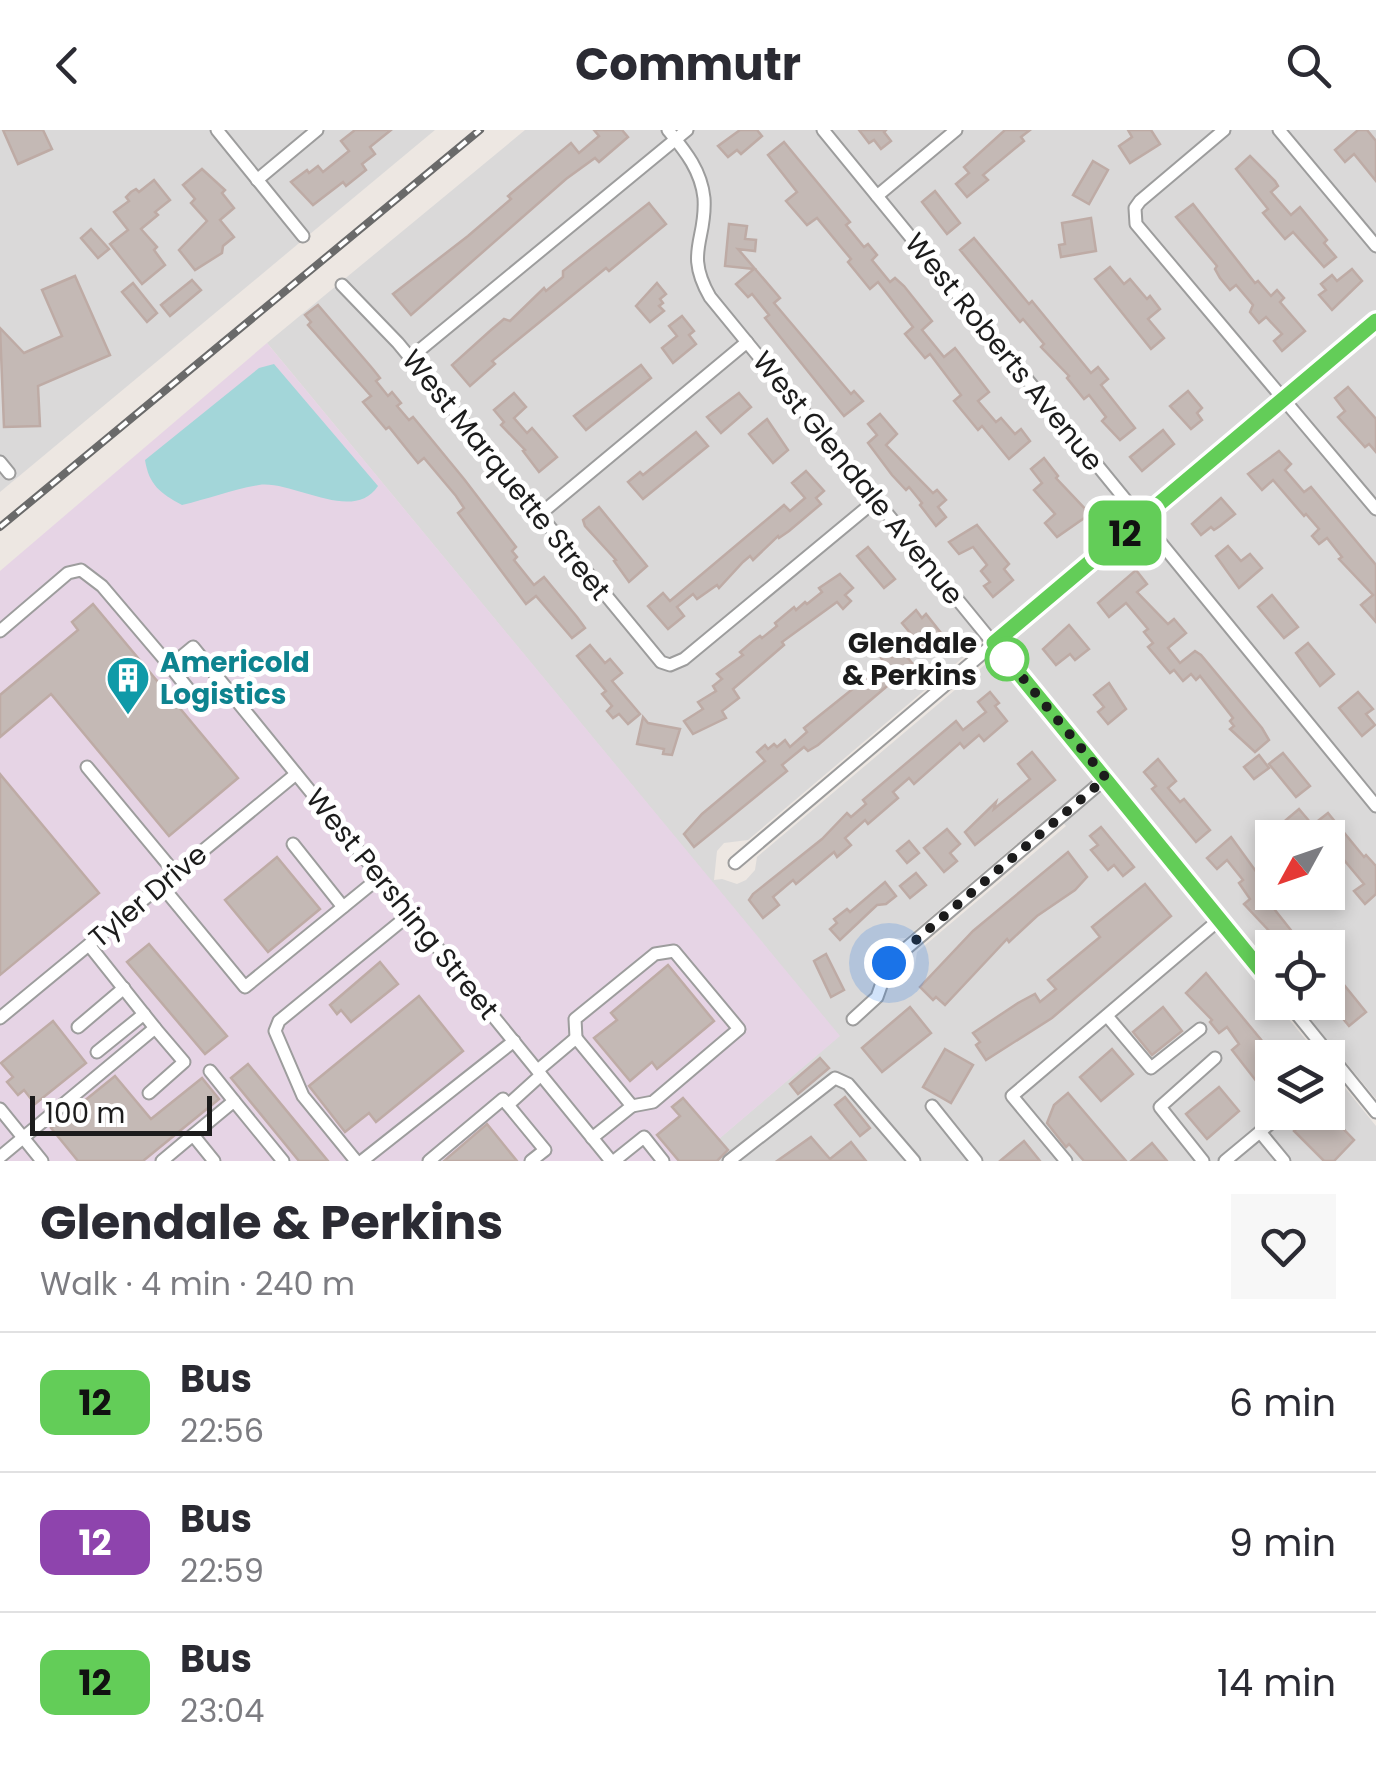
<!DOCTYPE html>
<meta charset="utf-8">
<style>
body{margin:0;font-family:Poppins,sans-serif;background:#f7f7f7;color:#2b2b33;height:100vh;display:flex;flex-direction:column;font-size:38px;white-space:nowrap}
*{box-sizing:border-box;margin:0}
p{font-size:32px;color:#7c7c81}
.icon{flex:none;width:55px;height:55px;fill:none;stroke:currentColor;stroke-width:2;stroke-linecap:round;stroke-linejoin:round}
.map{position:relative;height:1031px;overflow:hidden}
.drawer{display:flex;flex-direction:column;background:#fff;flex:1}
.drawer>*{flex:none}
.badge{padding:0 20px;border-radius:15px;font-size:35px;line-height:65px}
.needle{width:65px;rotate:230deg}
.buttons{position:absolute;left:1255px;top:690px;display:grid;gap:20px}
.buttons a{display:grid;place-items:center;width:90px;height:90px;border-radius:0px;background:#fff;box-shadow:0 5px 15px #0003;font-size:50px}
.scale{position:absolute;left:30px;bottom:25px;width:182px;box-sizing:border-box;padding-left:10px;border:5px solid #1c1c1c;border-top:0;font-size:28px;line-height:35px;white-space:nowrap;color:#1c1c1c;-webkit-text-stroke:8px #fff;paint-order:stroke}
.you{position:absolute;width:50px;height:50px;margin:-25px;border:8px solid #fff;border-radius:50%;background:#1a73e8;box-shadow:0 0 0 15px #1a73e833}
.map>.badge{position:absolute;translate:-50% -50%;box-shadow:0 0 0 5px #fff}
.round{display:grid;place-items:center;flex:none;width:105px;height:105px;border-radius:0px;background:#f7f7f7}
.summary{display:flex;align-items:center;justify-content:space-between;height:170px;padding:0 40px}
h1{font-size:48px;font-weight:700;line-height:75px}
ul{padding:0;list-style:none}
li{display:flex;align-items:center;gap:30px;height:140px;padding:0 40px;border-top:2px solid #e1e1e2}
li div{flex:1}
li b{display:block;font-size:38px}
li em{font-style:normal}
li .badge{min-width:110px;font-weight:700;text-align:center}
header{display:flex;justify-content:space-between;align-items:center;height:130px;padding:0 40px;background:#fff;font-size:45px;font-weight:700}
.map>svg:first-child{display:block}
.residential{fill:#dad9d9;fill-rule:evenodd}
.industrial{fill:#e6d4e5}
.water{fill:#a3d6d9}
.building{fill:#c4b9b5;stroke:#beaba5;stroke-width:2.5}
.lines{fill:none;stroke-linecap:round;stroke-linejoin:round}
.minor-casing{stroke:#9d9d9d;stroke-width:15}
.minor{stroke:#fff;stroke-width:11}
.rail-casing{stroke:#6a6a6a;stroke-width:8}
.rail{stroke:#fff;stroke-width:4;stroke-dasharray:11;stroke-linecap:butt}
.line-casing{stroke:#fff;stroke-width:22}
.line{stroke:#63cd58;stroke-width:15}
.walk{stroke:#1c1c1c;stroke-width:10;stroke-dasharray:0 18}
.stop-dot{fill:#fff;stroke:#63cd58;stroke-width:5}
.labels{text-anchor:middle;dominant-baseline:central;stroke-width:10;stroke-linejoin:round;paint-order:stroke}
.street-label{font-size:28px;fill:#1c1c1c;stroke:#fff}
.stop-label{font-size:28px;font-weight:bold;fill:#1c1c1c;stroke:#fff;text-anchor:end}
.culture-label{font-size:28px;font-weight:bold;fill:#0d838f;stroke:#fff;text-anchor:start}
</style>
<header><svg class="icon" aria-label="back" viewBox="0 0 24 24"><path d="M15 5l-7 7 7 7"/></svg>Commutr<svg class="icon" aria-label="search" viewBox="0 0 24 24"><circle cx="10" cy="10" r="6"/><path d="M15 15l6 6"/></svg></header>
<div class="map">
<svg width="1376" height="1031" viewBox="0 0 1376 1031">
<rect width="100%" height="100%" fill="#ede7e2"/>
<g class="residential">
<polygon points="0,0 435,0 0,362"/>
<path d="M525,0H1376V969L1297,873L1328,872V818H1272V842L1167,713L1152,723L1320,927L1272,928V982H1328V937L1376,996V1031H693L839,906L267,213ZM1210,318L1224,333L757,727L755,740L746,750L737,754L722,749L714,750L717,721L724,713L748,710ZM1054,682L1066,696L917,822L914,841L905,852L890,857L879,854L871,848L866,832L874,814L883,809L906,808ZM1272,708H1328V762H1272Z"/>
</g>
<polygon class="industrial" points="267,213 840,906 693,1031 0,1031 0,441"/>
<path class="water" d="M274,234L378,356C353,394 293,350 259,355C234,359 208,369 182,375C160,363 149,355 145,330L259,238Z"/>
<g class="building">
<polygon points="3,0 43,0 52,19 18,34"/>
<polygon points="355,0 391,0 370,17 375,24 362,34 366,40 346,56 343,52 313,75 291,52 307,40 309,43 318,36 323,42 349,21 341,11"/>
<polygon points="594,0 622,0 628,7 599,32 595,28 566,49 411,185 393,164 468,106 511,69 508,66 571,13 579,23 599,6"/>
<polygon points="740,0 757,0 762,6 741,24 737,20 728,27 718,16"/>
<polygon points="859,0 886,0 884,2 891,11 881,19 874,10 869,13"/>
<polygon points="1005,0 1030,0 1021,7 1024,11 983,45 988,50 967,67 956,54 969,43 964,37"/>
<polygon points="1128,0 1151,0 1160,14 1130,33 1119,16 1132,7"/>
<polygon points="1358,0 1367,0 1376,11 1376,51 1354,24 1345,32 1335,20"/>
<polygon points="784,12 850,92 846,95 864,117 868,114 877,125 872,130 890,152 895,148 904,156 932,191 922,200 944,227 955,218 989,262 978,271 996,292 1001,288 1015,304 1021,299 1030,311 1009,329 982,296 978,300 954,271 961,265 930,224 925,228 905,204 913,197 878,152 870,159 848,132 851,129 817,88 807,95 786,71 797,62 768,25"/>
<polygon points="1250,26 1275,51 1278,56 1271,62 1291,85 1300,77 1327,110 1324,113 1336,127 1324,137 1293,102 1285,109 1263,83 1268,79 1236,39"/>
<polygon points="1093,31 1108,40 1089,74 1073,65"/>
<polygon points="202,39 225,60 222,63 234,78 220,90 234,107 223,116 222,123 195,140 179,120 207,91 191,73 195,69 183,55"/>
<polygon points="154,50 170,70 155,82 158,85 141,99 157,117 154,120 165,135 142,154 110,114 128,100 114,82 129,71 126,67 131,62 136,59 139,62"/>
<polygon points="935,61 960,93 947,104 922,72"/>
<polygon points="649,73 666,94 609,141 606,138 492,231 495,234 470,256 452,235 491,200 504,189 510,191 544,158 546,161 563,147 563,141"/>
<polygon points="1193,74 1255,153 1258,151 1271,166 1277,160 1284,168 1280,172 1305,201 1282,221 1274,211 1282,204 1266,187 1259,193 1250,182 1253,175 1236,155 1230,160 1220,148 1215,139 1217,136 1176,87"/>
<polygon points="1091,88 1096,121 1061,127 1059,115 1065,114 1062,93"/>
<polygon points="729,94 747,96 745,109 756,110 755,121 738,119 780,168 774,173 851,264 854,261 863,271 844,286 765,188 769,185 752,164 748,167 736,154 754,139 725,136"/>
<polygon points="91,99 109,119 98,128 81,108"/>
<polygon points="974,108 1029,174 1032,171 1091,243 1098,237 1108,249 1101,255 1135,298 1120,310 1102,291 1106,287 1089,265 1084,269 1067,248 1069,246 1041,217 1044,214 1023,189 1020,192 960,120"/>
<polygon points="1110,137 1124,154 1130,149 1147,169 1150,166 1160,179 1148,189 1164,208 1151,219 1095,149"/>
<polygon points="1352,139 1362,151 1332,180 1319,165 1326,160 1321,154 1332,145 1337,151"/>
<polygon points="75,146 110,225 38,256 40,296 4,297 0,198 24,223 62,206 42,160"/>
<polygon points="192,150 201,160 170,186 161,175"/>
<polygon points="133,153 157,183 147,192 122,162"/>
<polygon points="657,153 666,164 660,169 663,173 659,176 664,181 650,192 636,176"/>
<polygon points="318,175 372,238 380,248 376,251 388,266 392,262 401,273 397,276 409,290 413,287 464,349 516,417 512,421 517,427 514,430 534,455 544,447 577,487 585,498 572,508 536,466 526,474 458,383 464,378 456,366 424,328 418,333 389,297 386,299 363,272 371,266 308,195 311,192 305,185"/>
<polygon points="682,186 694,201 689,205 696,214 673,233 662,218 677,206 669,196"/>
<polygon points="641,235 651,248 586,300 574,286"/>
<polygon points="1348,257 1376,289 1376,322 1369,314 1365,317 1338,287 1345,281 1335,268"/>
<polygon points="1188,261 1202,278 1197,283 1202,290 1191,299 1170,276"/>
<polygon points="514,263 526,277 514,288 527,303 532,298 557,327 539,342 523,321 525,320 501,295 504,292 494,280"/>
<polygon points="739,263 751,277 721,303 707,287"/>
<polygon points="880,284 897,304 886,315 933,363 937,360 946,370 938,377 946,387 936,396 920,375 922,373 909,357 906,360 892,345 868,313 877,305 868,294"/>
<polygon points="767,289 788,320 773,333 749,304"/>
<polygon points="1163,300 1174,314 1142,341 1130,327"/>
<polygon points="696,302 708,316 643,369 628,352 640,342 643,345"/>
<polygon points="1279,321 1291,334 1285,340 1304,362 1311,357 1376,435 1376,492 1361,475 1373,465 1339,429 1342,427 1327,408 1319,414 1312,406 1319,399 1306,384 1304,386 1273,350 1262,360 1248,344"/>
<polygon points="1044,328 1058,346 1056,348 1090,384 1057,407 1045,393 1055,384 1034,360 1042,353 1031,339"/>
<polygon points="806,341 824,361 816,368 821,374 789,401 779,408 778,406 753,430 750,426 743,432 719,458 717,455 697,469 693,464 677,477 684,486 668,499 648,476 663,463 670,471 784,375 790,381 805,368 792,353"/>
<polygon points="1221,368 1235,384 1220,396 1214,400 1211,397 1201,405 1192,394"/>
<polygon points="599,377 647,436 629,452 614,431 616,430 585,396 583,390"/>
<polygon points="977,395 1009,434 1004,439 1013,450 993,467 984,456 990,452 981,441 987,435 973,417 959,424 949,412"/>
<polygon points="1228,416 1241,431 1250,424 1262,438 1239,458 1216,426"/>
<polygon points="868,417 895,449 884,458 857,426"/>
<polygon points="1136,440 1147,454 1137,462 1168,494 1174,489 1186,503 1168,518 1180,533 1195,521 1201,525 1262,598 1269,610 1255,622 1230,599 1234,596 1230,591 1233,588 1200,546 1196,550 1191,544 1183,551 1174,540 1170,543 1148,517 1153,513 1144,502 1148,499 1126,473 1109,487 1098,473"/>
<polygon points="840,444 853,458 845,465 851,471 843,479 837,472 782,512 784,515 733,559 739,568 722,581 726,588 693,604 684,591 703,579 698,572 716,561 713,556 722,549 717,544 743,525 740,522 753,511 760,506 762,508 777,496 775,493 794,477 796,480 805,472 807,474 822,462 819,458"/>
<polygon points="1272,465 1298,497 1284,508 1258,477"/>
<polygon points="93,474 238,648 169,706 51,564 0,607 0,565 78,500 72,492"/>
<polygon points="916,480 922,488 926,484 945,508 927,523 902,493"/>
<polygon points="1069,495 1089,519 1075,530 1070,524 1056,535 1043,519"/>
<polygon points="1308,513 1334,544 1320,556 1296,523"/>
<polygon points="590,515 605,533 610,529 622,543 612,551 640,584 628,594 619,584 613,588 607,581 612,576 602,564 606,561 577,526"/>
<polygon points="901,520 913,534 818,615 808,621 804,617 782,635 787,641 694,717 684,704 702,684 765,631 757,622 765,615 768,619 774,614 777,617 785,610 790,617 807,602 804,598 885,533 881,528 888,522 892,527"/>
<polygon points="1109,553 1126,579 1108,594 1098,582 1104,577 1094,565"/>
<polygon points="990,562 999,573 995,576 1007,591 984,611 979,605 964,618 960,613 914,654 909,648 893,662 898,668 868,694 865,690 845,708 851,715 837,727 834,722 796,754 793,750 773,767 779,775 763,788 749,770 753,764 822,709 847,683 851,687 866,674 863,670 956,591 963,600 986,582 978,572"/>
<polygon points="1358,562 1373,579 1366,584 1375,595 1362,606 1339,578"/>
<polygon points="643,587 648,593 680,599 672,625 663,624 664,619 637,614"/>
<polygon points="1032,622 1055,650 975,715 965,702 996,672 994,679 1030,649 1018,634"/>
<polygon points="1283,623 1310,656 1296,667 1269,634"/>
<polygon points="1259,625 1269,638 1254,649 1244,637"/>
<polygon points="1158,629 1176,651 1168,658 1180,672 1184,669 1210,700 1196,712 1152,659 1156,656 1144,642"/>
<polygon points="0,644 99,763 0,845"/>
<polygon points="1299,679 1310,692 1296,703 1286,690"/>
<polygon points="1328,683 1364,727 1366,725 1376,736 1376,764 1365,774 1354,761 1364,754 1314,694"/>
<polygon points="1101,697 1134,737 1123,746 1114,735 1108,740 1091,720 1098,715 1090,706"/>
<polygon points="947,699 960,714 950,723 957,731 944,742 924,718"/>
<polygon points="1231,707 1260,747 1266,742 1272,750 1267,754 1275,764 1267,770 1305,818 1279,818 1270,806 1272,804 1244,774 1250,769 1239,753 1243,750 1227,730 1217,739 1207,728"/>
<polygon points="909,711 919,723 907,733 897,721"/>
<polygon points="1068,722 1087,747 1075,760 1037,786 1009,812 1007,809 945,875 936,867 933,870 920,857 973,801"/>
<polygon points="277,727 320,779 268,822 225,770"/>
<polygon points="916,743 926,755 910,768 900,756"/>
<polygon points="885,752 896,766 886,774 877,775 840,810 830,799 837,793 834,789 847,779 850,782"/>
<polygon points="1145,754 1171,786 1052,888 986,930 976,915 980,912 973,903 1018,873 1035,864 1040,872 1056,859 1048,850 1100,807 1092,797"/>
<polygon points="149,814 227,906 205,924 127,832"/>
<polygon points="826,824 844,860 831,867 814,831"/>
<polygon points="1328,825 1341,841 1336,845 1366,882 1349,896 1328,870"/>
<polygon points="380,832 398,854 351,892 341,880 337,884 330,875"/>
<polygon points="668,835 714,891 657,939 652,932 630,951 594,908 617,890 611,883"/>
<polygon points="1206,843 1272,923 1272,954 1264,961 1232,920 1239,914 1227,897 1219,903 1210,892 1212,890 1186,863"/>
<polygon points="419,866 463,921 376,992 369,983 345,1002 309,956"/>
<polygon points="910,877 931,903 882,942 862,918"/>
<polygon points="1163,877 1182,901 1152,925 1133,902"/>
<polygon points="53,891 86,933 35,974 24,960 18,965 7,952 13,947 1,933"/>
<polygon points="945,919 973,935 951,973 923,957"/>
<polygon points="1112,919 1133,944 1101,971 1080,947"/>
<polygon points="820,928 829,938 798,964 790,954"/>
<polygon points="248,934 328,1031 299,1031 231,948"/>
<polygon points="115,946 151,989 202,948 219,969 143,1031 78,1031 51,998"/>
<polygon points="1219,957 1239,981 1207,1009 1186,984"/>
<polygon points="1068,963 1103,1004 1126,1031 1084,1031 1069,1014 1066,1017 1047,993 1054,975"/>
<polygon points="845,967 870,998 860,1006 835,975"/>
<polygon points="683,968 728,1020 717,1031 679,1031 657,1005 680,986 672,977"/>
<polygon points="1313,982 1327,982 1354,1010 1334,1031 1324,1031 1294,1001"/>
<polygon points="487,994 517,1031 444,1031"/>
<polygon points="811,1007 830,1029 851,1012 866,1031 777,1031"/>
<polygon points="1024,1011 1040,1031 1000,1031"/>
<polygon points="1152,1013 1167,1031 1131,1031"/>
</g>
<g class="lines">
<defs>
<g id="minor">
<polyline points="217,0 303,106"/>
<path d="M668,0C685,21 701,40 704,68C707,110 684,122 710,167L1272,854"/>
<polyline points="823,0 1376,676"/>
<polyline points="1224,0 1140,71 1135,78 1136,94 1376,379"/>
<polyline points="1279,0 1376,116"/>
<polyline points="257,50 317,0"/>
<polyline points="877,66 956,0"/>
<polyline points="342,155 398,213 661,532 670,535 684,529 876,370"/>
<polyline points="410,228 687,0"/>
<polyline points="0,332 9,343"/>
<polyline points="539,385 747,212"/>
<polyline points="0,501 68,443 81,440 102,456 170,536 193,517 611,1031"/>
<polyline points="170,536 189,560"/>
<polyline points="87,637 175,743"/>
<polyline points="293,714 343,777"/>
<polyline points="735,733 1376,190"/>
<polyline points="161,755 245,857 380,747"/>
<polyline points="1287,872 1376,982"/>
<polyline points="1107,886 1151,938 1200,899"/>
<polyline points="0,888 296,644"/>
<polyline points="853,889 877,867 889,833 1106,648"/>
<polyline points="78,897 124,858"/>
<polyline points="576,908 575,889 655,824 674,821 739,899 653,972 632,976"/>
<polyline points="97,922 144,884"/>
<polyline points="538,940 576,908 632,976 592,1008"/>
<polyline points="210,941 234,971"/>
<polyline points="149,963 184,932 155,898"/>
<polyline points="508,975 545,1020 531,1031"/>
<polyline points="932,976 976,1031"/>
<polyline points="0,979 42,1031"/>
<polyline points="1260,1002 1284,1031"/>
<polyline points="193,1005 234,971 283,1031"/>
<polyline points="0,1027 155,898 89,815"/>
<polyline points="162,1031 193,1005 214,1031"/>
<polyline points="356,1031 303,966 275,901 279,891 410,784"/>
<polyline points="362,1031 514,911"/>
<polyline points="429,1031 503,969 508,975 541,945"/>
<polyline points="614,1031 644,1007 663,1031"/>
<polyline points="729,1031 835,948 848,954 914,1031"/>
<polyline points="1066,1031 1012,966 1220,789"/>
<polyline points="1203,1031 1160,977 1215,928"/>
<polyline points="1225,1031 1284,982"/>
</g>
</defs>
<use href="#minor" class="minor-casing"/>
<use href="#minor" class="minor"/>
<defs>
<polyline id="rail" points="0,397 480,0"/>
</defs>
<use href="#rail" class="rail-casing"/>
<use href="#rail" class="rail"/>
</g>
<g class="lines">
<defs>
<polyline id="line" points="1272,854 994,513 1376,191"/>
</defs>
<use href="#line" class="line-casing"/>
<use href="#line" class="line"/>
<polyline class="walk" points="889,833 1106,648 1007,529"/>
</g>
<defs>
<symbol id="building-pin" viewBox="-11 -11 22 30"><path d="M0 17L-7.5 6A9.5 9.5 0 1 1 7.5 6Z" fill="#0f9aa8" stroke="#fff"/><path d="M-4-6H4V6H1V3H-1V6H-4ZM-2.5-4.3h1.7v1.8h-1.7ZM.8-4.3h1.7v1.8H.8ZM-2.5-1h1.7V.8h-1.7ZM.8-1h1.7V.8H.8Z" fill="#fff"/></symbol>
</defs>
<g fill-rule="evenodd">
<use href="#building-pin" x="103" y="523" width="50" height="68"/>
</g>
<circle class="stop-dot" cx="1007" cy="529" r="20"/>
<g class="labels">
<g class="street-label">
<text transform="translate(1004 222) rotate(51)">West Roberts Avenue</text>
<text transform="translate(506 345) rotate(51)">West Marquette Street</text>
<text transform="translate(858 348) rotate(51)">West Glendale Avenue</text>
<text transform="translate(148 766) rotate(-40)">Tyler Drive</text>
<text transform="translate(402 774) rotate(51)">West Pershing Street</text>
</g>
<g class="stop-label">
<text x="977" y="513">Glendale<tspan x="977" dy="32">&amp; Perkins</tspan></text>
</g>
<g class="culture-label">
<text x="160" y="532">Americold<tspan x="160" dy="32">Logistics</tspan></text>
</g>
</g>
</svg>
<div class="buttons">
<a><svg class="needle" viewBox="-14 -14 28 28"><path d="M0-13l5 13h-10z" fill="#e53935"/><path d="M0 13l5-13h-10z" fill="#7c7c81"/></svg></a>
<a><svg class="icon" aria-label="locate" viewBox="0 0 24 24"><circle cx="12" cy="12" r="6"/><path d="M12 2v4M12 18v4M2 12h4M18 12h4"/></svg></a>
<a><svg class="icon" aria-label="layers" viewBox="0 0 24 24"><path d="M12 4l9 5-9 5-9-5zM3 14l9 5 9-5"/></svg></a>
</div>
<div class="scale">100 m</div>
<div class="you" style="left:889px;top:833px"></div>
<b class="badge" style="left:1125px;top:403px;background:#63cd58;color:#111">12</b>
</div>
<section class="drawer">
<div class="summary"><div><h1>Glendale &amp; Perkins</h1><p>Walk · 4 min · 240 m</p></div><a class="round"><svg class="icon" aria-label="heart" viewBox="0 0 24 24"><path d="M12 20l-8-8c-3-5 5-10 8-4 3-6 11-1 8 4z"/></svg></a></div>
<ul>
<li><span class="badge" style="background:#63cd58;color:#111">12</span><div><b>Bus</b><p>22:56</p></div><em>6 min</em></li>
<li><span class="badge" style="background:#8e44ad;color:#fff">12</span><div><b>Bus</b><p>22:59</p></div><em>9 min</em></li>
<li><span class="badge" style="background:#63cd58;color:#111">12</span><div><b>Bus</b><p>23:04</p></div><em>14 min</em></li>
</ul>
</section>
